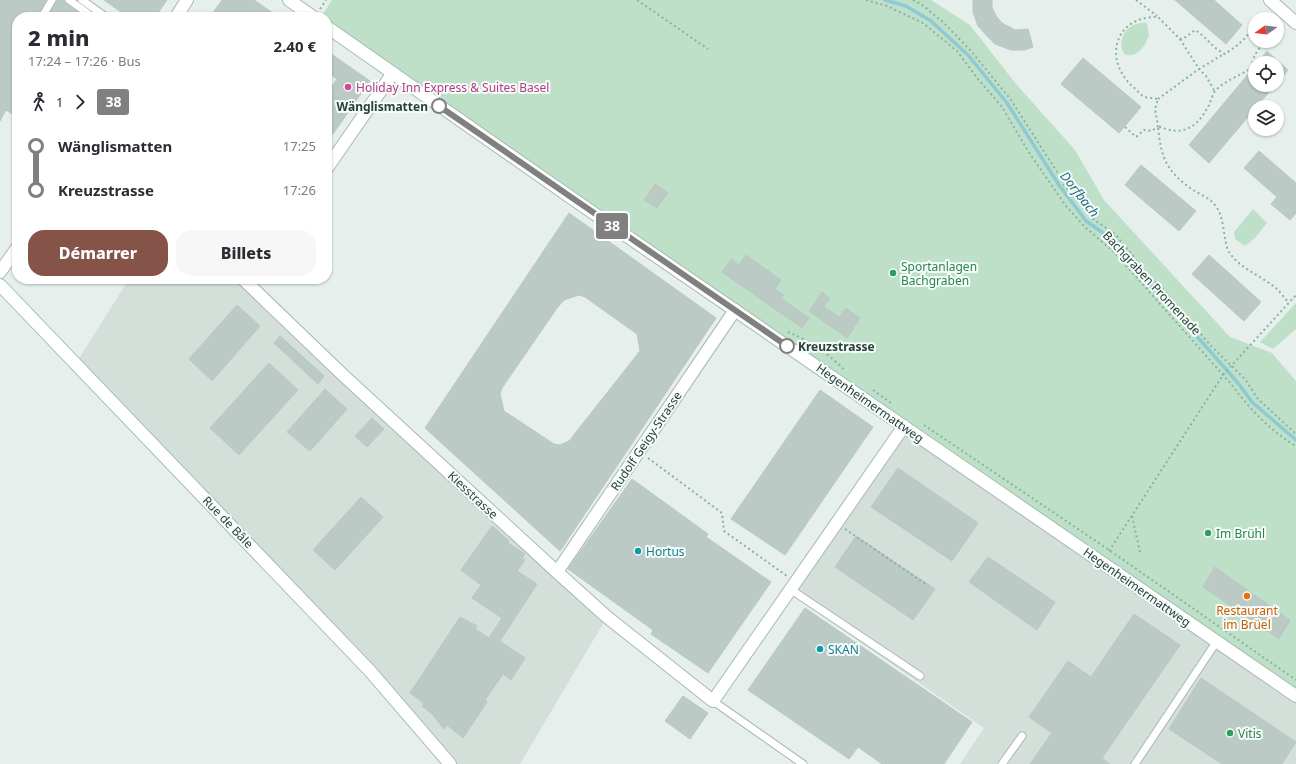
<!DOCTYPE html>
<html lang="fr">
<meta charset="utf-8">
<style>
body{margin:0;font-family:"Noto Sans",sans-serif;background:#f7f7f7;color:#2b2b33;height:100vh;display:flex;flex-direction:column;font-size:15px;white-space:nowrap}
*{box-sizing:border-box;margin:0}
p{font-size:13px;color:#7c7c81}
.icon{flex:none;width:22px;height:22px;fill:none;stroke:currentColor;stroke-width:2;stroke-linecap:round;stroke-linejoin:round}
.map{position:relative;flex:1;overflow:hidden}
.panel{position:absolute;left:12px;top:12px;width:320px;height:272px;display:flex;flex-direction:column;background:#fff;border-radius:16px;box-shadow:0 1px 3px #0004}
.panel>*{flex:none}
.badge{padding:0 8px;border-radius:3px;font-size:14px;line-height:26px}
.needle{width:26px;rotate:256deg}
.controls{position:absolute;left:1248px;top:12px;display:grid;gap:8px}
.controls a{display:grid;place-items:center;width:36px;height:36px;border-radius:50%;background:#fff;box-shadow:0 1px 3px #0004;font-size:20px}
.map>.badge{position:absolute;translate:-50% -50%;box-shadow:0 0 0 2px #fff}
.legs{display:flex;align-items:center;gap:6px;height:44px;padding:0 16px;font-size:13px}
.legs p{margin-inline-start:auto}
.summary{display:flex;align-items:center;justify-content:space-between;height:68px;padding:0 16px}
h1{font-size:22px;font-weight:800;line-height:30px}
.cta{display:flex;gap:8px;margin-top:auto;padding:8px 16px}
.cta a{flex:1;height:46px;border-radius:16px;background:#855347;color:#fff;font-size:16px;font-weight:800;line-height:46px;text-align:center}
.cta a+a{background:#f7f7f7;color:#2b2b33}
ul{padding:0 16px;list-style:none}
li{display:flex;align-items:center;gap:14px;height:44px;font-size:15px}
li i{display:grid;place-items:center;width:6px;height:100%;margin:0 5px;background:currentColor}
li i::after{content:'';width:10px;height:10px;margin:-5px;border:3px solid;border-radius:50%;background:#fff}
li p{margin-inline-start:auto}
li:first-child i{background:linear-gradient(#0000 50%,currentColor 0)}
li:last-child i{background:linear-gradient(currentColor 50%,#0000 0)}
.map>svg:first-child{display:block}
.built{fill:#d4dfda}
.green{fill:#bfe0c8}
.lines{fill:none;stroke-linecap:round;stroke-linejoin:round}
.stream{stroke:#8ec9d4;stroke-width:3.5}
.building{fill:#bbcac4;stroke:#b8c9c2;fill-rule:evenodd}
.lane-casing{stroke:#a8b8b2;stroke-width:9}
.street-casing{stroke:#a8b8b2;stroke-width:14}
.secondary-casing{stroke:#a4bbb3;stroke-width:14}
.path{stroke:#86b3a5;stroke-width:2;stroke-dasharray:2 3;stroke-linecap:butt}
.lane{stroke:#fff;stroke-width:7}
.street{stroke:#fff;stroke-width:12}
.secondary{stroke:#fff;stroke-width:12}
.line-1-casing{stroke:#fff;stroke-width:9}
.line-1{stroke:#808080;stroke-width:6}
.hotel-dot{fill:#d1479c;stroke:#f7fbf9;stroke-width:1.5}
.stop-1-dot{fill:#fff;stroke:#808080;stroke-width:2}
.leisure-dot{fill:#2e9e5b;stroke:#f7fbf9;stroke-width:1.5}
.culture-dot{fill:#0f9aa8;stroke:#f7fbf9;stroke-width:1.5}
.food-dot{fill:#e8710a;stroke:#f7fbf9;stroke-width:1.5}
.labels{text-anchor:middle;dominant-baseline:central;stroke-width:4;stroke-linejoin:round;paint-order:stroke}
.hotel-label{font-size:12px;fill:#b23c85;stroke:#f7fbf9;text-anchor:start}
.stop-label{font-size:12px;font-weight:bold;fill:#24423a;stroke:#f7fbf9;text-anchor:end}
.leisure-label{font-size:12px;fill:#27864d;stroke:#f7fbf9;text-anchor:start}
.street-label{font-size:12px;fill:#24423a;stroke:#f7fbf9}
.culture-label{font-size:12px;fill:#0d838f;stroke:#f7fbf9;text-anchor:start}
.food-label{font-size:12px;fill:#c56008;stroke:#f7fbf9}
.water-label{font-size:13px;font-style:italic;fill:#1c6f80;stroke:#f7fbf9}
</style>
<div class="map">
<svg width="1296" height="764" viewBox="0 0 1296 764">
<rect width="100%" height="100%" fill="#e6efeb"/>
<g class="built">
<polygon points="129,279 243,279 607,617 520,764 452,764 73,368"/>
<polygon points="904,426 1296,696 1296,764 960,764 984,728 788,592"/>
</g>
<g class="green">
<polygon points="332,0 931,0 970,25 1016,84 1075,150 1104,200 1230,337 1272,353 1296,381 1296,696 327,27 327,17 321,17"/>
<path d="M1147,23L1149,35C1146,45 1136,60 1124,54C1115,37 1130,21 1147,23Z"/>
<polygon points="1253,209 1267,223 1255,238 1245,246 1235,239 1234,232"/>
<polygon points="1296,303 1296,329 1273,349 1260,342"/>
</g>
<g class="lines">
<polyline class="stream" points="885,0 906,6 931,21 968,55 1007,103 1059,185 1086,221 1106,235 1122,252 1130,264 1164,299 1238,383 1252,402 1296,440"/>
</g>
<g class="building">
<polygon points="0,0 46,0 37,17 17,17 17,117 6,110 0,121"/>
<polygon points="57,0 64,0 66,4 84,17 48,17"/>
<polygon points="104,0 167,0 155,17 128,17"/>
<polygon points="222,0 254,0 279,17 210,17"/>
<polygon points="973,0 992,0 992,7 996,16 1002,23 1015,30 1028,29 1033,47 1025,50 1011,50 995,44 988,37 978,26 973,12"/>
<polygon points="1175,0 1214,0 1242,25 1226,44"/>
<polygon points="327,51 370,81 333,134 327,130 327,94 337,79 327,72"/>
<polygon points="1267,51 1288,70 1277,83 1277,63 1257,63"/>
<polygon points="1083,58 1141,107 1119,133 1061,84"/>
<polygon points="1255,66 1255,85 1275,85 1209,163 1189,145"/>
<polygon points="1259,151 1296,183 1296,213 1290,220 1271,204 1277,197 1244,168"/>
<polygon points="1141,165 1196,211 1179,231 1125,185"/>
<polygon points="655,184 668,193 657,208 644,200"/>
<path d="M569,213L716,318L560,551L425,428ZM579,295L585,297L637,334L640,351L569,441L560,445L554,444L504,411L500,394L502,388L557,308L564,300Z"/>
<polygon points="746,255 781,280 775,289 784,295 781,298 809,318 802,328 722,272 731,259 739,265"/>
<polygon points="1209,255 1261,302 1244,321 1192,274"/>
<polygon points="822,292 830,298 824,307 839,317 846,308 860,318 847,338 809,311"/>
<polygon points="237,305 260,326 212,381 189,359"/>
<polygon points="280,336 324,376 318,384 274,343"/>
<polygon points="269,363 298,390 239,455 210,428"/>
<polygon points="325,389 347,409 310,451 287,432"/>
<polygon points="820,390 873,427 785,555 731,519"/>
<polygon points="372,418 384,429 367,447 355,436"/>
<polygon points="898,468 978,523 952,561 871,507"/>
<polygon points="632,479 708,534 706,537 771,582 708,673 651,634 653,630 568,569"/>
<polygon points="361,497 383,517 335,570 313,550"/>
<polygon points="492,526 509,541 508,543 525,554 522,558 525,560 517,571 537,584 500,641 525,658 511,680 503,674 485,700 487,702 463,738 447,725 444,729 432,714 422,706 424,703 410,693 460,617 477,626 475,629 489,638 502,618 472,598 481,585 461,570"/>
<polygon points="856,536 935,589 913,620 835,567"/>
<polygon points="988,557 1055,602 1037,630 969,582"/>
<polygon points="1215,567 1290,620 1279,639 1203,587"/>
<polygon points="805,608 972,722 944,764 882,764 858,747 849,759 748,690"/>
<polygon points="1134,614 1180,645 1102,758 1110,764 1030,764 1052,733 1029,717 1068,661 1091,677"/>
<polygon points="1201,678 1296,742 1282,764 1222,764 1169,729"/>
<polygon points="683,696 708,713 690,739 665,721"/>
</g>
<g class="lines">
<defs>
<g id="lane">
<polyline points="69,0 93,17"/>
<polyline points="82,0 106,17"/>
<polyline points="42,17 52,0"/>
<polyline points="790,589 920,676"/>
<polyline points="713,701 803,764"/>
<polyline points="1002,764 1022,736"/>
<polyline points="1135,764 1217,641"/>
</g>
<g id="street">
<polyline points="1270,0 1296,23"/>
<polyline points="176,17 187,0"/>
<polyline points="327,168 393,73"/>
<polyline points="0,272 17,248"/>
<polyline points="243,279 343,375 557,572 607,617 713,701 904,426"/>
<polyline points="557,572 735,310"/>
</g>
<g id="secondary">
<polyline points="289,0 313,17"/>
<polyline points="327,27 573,199 1296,696"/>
<polyline points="0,285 370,671 450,764"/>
</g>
</defs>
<use href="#lane" class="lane-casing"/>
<use href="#street" class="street-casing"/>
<use href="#secondary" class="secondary-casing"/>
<g class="path">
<polyline points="637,0 708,49"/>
<path d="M866,0L887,6L923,23L957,51L978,79L1002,107L1028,151L1066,206L1085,227L1115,253L1231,384C1249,408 1270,431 1296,446"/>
<polyline points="913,0 921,4 944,23 971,51 1011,100 1059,175 1064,185 1093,219 1115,234 1134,257 1140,269 1161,287 1212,347 1245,379 1258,399 1296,434"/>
<polyline points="1136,0 1157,16"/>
<polyline points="320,9 326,0"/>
<polyline points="1261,19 1268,13"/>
<polyline points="1277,34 1283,27"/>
<polyline points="1180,39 1199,69 1224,54"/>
<path d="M1267,41C1256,49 1254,57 1250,69C1239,76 1224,81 1215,91C1212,95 1211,101 1209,105C1197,128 1183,137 1158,126C1161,158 1166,171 1193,190C1199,194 1208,197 1213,203C1226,215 1222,239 1229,252C1240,269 1262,276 1277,289C1281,293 1285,299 1289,303"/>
<polyline points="1158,99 1199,69 1206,76 1215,92"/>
<path d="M1125,127L1136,137L1144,130L1152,131L1158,126L1155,109L1158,99C1154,98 1149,98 1145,97C1141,96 1137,90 1133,87C1103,60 1114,16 1158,17L1180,39L1186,37L1195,30C1207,37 1212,48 1225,54C1237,46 1247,38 1255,25"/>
<path d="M788,332C808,340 831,355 845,371"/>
<polyline points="873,390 891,403"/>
<polyline points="924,425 1109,550 1296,680"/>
<polyline points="648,458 722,513 724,531 787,576"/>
<polyline points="1132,516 1140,552"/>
<polyline points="845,529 927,585"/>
<polyline points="1109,551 1223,375 1296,295"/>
</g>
<use href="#lane" class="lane"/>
<use href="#street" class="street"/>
<use href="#secondary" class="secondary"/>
</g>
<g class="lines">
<defs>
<polyline id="line-1" points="439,106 787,346"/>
</defs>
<use href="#line-1" class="line-1-casing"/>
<use href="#line-1" class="line-1"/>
</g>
<circle class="hotel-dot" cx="348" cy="87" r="4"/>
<g class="stop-1-dot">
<circle cx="439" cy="106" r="7"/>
<circle cx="787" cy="346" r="7"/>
</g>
<g class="leisure-dot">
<circle cx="893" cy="273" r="4"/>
<circle cx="1208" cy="533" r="4"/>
<circle cx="1230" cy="733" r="4"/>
</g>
<g class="culture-dot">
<circle cx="638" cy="551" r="4"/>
<circle cx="820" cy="649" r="4"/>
</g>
<circle class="food-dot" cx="1247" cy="596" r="4"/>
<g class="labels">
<g class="hotel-label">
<text x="356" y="87">Holiday Inn Express &amp; Suites Basel</text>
</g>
<g class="stop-label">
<text x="428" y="106">Wänglismatten</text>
<text x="798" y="346" text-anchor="start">Kreuzstrasse</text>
</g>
<g class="leisure-label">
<text x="901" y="266">Sportanlagen<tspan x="901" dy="14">Bachgraben</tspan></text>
<text x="1216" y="533">Im Brühl</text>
<text x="1238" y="733">Vitis</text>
</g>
<g class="street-label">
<text transform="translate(1152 283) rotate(47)">Bachgraben Promenade</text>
<text transform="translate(870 403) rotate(35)">Hegenheimermattweg</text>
<text transform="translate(646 441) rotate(-56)">Rudolf Geigy-Strasse</text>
<text transform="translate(473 495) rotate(43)">Kiesstrasse</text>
<text transform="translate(228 522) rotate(46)">Rue de Bâle</text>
<text transform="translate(1137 587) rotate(35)">Hegenheimermattweg</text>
</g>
<g class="culture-label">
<text x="646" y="551">Hortus</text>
<text x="828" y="649">SKAN</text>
</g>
<g class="food-label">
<text x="1247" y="610">Restaurant<tspan x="1247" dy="14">im Brüel</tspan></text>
</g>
<g class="water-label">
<text transform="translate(1080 194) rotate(52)">Dorfbach</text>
</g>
</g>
</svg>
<div class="controls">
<a><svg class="needle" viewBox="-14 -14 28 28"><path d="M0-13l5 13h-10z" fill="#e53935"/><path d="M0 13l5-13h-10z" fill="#7c7c81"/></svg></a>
<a><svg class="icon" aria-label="locate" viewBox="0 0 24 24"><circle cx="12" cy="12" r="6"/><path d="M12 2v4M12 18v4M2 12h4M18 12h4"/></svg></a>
<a><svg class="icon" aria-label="layers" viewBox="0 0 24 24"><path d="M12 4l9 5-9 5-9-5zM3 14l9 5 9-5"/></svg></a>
</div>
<b class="badge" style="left:612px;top:226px;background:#808080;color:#fff">38</b>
<section class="panel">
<div class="summary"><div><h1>2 min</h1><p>17:24 – 17:26 · Bus</p></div><b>2.40 €</b></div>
<div class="legs"><svg class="icon" aria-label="walk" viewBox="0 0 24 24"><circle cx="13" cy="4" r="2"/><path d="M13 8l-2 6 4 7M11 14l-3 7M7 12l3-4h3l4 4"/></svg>1<svg class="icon" aria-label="forward" viewBox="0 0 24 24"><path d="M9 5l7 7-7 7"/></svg><b class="badge" style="background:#808080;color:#fff">38</b></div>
<ul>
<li><i style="color:#808080"></i><b>Wänglismatten</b><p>17:25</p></li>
<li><i style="color:#808080"></i><b>Kreuzstrasse</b><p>17:26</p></li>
</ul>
<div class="cta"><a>Démarrer</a><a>Billets</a></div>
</section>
</div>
